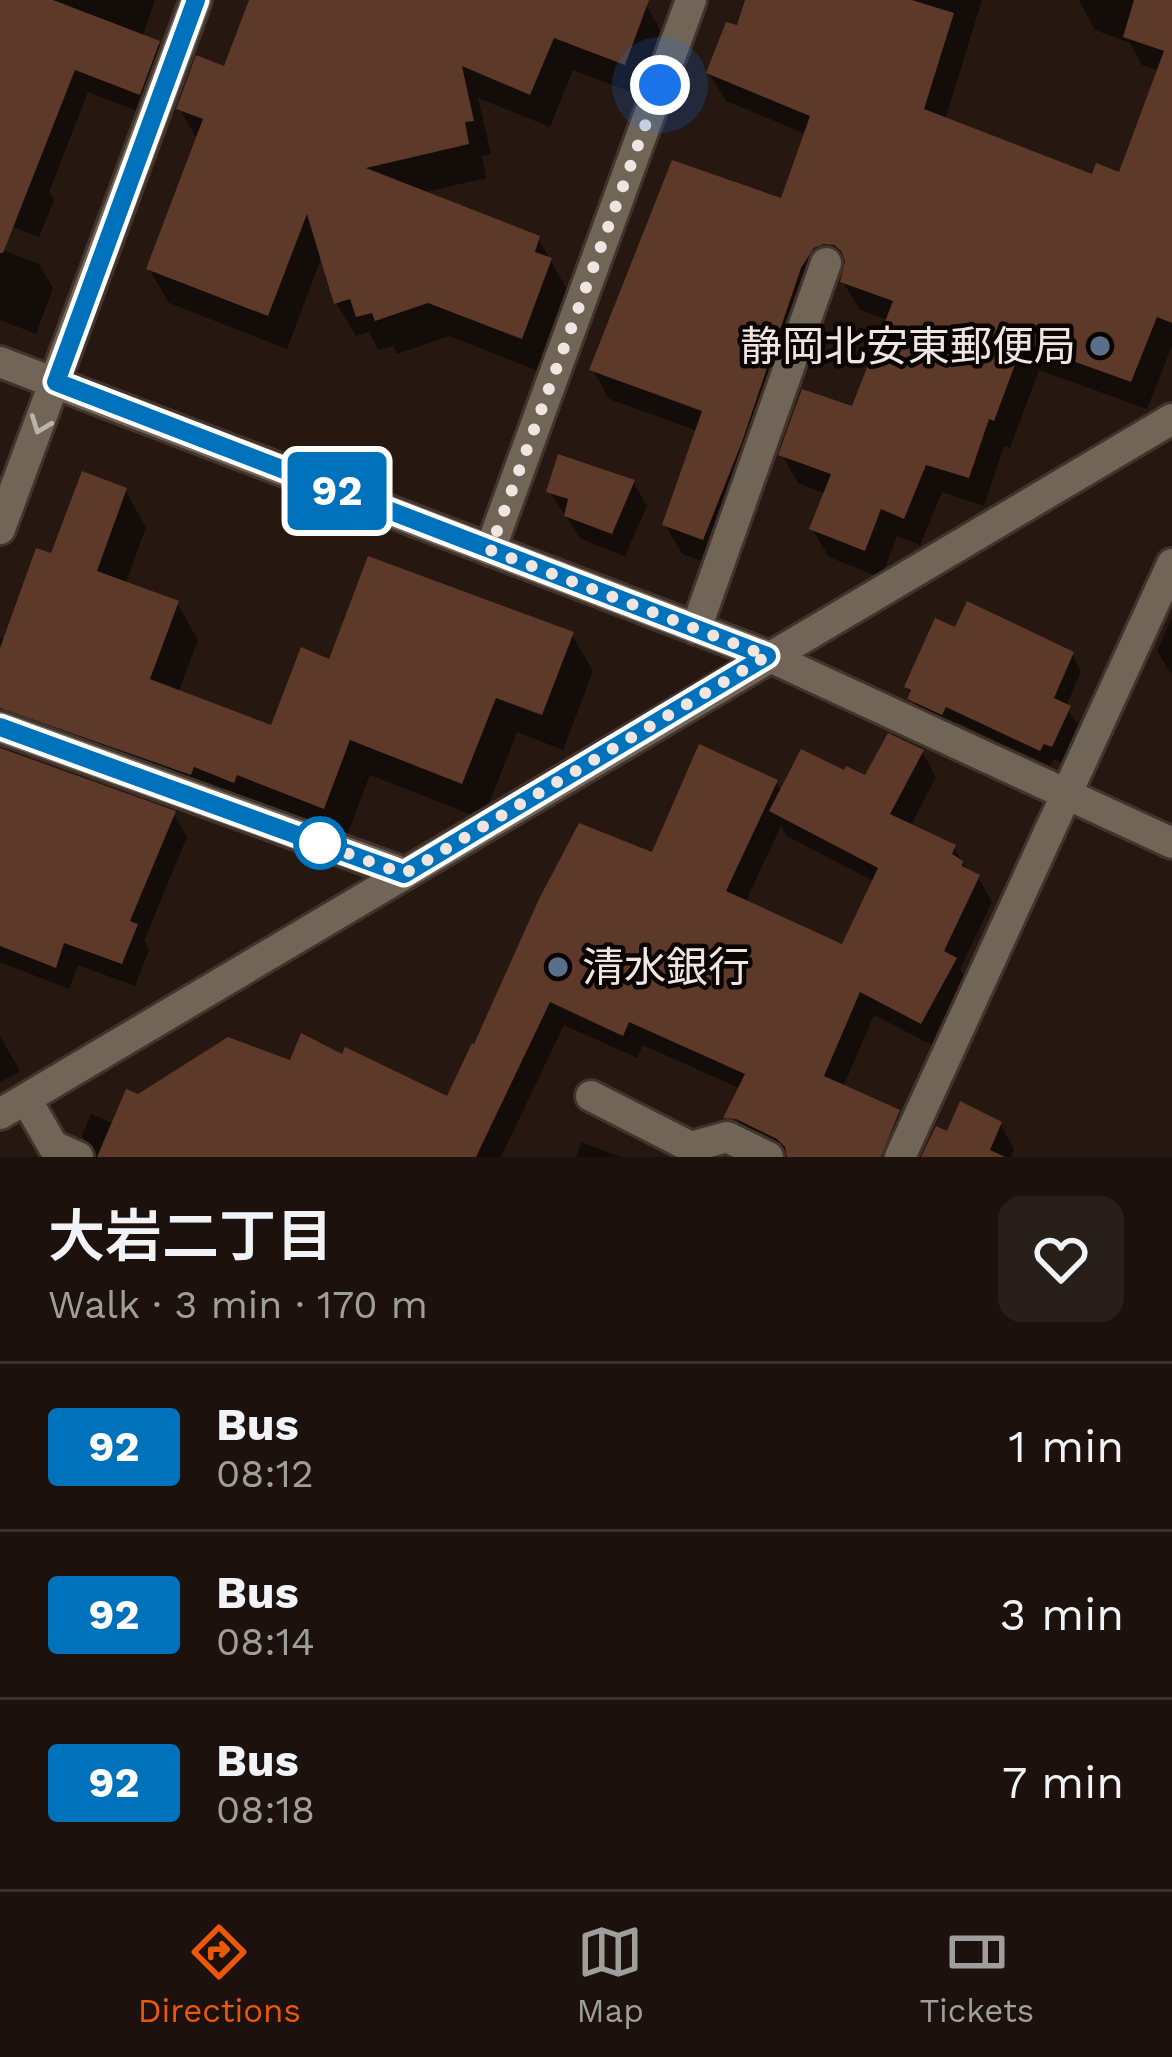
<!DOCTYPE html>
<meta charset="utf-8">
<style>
body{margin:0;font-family:"Work Sans","Noto Sans JP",sans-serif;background:#291f1a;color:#f1f3f6;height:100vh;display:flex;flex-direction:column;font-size:45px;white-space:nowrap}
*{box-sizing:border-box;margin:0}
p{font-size:39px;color:#a09d9d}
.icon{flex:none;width:66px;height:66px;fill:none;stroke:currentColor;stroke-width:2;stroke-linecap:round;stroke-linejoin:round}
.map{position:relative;height:1157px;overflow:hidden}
.details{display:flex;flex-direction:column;background:#1c110c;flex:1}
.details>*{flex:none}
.badge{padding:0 24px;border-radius:9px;font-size:42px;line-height:78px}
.you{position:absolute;width:60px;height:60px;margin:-30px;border:9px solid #fff;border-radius:50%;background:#1a73e8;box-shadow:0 0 0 18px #1a73e833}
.map>.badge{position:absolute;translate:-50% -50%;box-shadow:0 0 0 6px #fff}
.round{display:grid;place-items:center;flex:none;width:126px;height:126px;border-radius:24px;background:#291f1a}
.head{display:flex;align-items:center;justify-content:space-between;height:204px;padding:0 48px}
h1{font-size:57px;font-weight:600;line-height:90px}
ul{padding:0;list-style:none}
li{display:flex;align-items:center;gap:36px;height:168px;padding:0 48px;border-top:3px solid #3a312d}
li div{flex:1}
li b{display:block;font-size:45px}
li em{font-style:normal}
li .badge{min-width:132px;font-weight:700;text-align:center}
.tab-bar{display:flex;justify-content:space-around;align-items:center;height:168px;border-top:3px solid #3a312d;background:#1c110c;font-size:33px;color:#a09d9d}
.tab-bar a{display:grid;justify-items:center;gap:6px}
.tab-bar .on{color:#ea580c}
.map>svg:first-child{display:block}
.shadow{fill:#0007;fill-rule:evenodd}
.building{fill:#5d3929}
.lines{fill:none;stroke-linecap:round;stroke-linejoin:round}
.minor-casing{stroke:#42342d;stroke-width:36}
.minor{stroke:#716557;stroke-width:30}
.oneway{stroke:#bdb2aa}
.line-casing{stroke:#fff;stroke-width:27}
.line{stroke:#0072bc;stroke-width:18}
.walk{stroke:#f0e5e1;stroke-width:12;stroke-dasharray:0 21.6}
.service-dot{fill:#5c6f8a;stroke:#0a0503;stroke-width:4.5}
.stop-dot{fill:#fff;stroke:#0072bc;stroke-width:6}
.labels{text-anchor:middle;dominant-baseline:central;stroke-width:9;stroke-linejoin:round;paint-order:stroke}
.poi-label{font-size:42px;fill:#f0e5e1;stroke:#0a0503;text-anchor:end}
</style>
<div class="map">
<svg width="1172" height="1157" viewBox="0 0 1172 1157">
<rect width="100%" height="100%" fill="#261710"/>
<g class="shadow">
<polygon points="0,0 155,0 142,38 158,44 172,68 153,117 88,92 49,192 54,200 39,237 0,222"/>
<polygon points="252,0 630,0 646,5 665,39 644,97 573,70 550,127 478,98 491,154 482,156 486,178 422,193 538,238 570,295 541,372 449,336 397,354 393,346 378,350 369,332 356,336 336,303 322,256 287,349 169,303 149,269 198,141 180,109 225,70"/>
<polygon points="797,0 982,0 945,120 1093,178 1121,176 1160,71 1142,65 1130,43 1095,30 1079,0 1172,0 1172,346 1147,409 1039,370 1010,448 1004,446 984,506 942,492 920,545 897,536 881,578 829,557 812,529 826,494 798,483 782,455 854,410 888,320 860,310 843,282 845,272 838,272 719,567 682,554 665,525 698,431 609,399 593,370 783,202 806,134 726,101 709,73"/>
<polygon points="0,249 39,264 53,288 36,334 0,320"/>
<polygon points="633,482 647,506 625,556 581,539 549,491"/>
<polygon points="125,490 146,527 125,585 177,603 198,640 178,693 273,729 331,663 572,635 593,671 563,750 517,732 483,819 370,775 344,843 17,744 9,749 0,733 0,638 4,639 53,557"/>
<polygon points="1172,618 1172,675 1157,651"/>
<polygon points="956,631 1072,654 1081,671 1066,707 1078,725 1062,762 1054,759 1050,766 956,722 952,730 920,715 907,687"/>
<polygon points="0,751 174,814 187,837 144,941 149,950 135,986 78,965 69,989 0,962"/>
<path d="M922,752L936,777L910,827L954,848L969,872L978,877L992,902L960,969L969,985L936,1047L874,1015L843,1087L898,1112L912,1137L903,1157H801L745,1133L731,1109L741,1089L643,1045L637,1058L564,1025L501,1157H94L82,1136L91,1114L114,1124L138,1097L291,1064L449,1100L654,856L776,782L782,793L845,774L867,779ZM781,826L787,836L875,882L843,948L745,903Z"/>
<polygon points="0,1036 20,1071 0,1082"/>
<polygon points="1000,1124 1014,1149 1011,1157 923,1157 948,1135"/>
<polygon points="582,1142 620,1157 576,1157"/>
</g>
<g class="building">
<polygon points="0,0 53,0 160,41 140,95 75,70 3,253 0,253"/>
<polygon points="249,0 649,0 625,65 554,38 530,95 462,66 474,121 465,122 469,144 366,168 540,236 535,252 552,258 522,339 428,303 375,321 372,313 356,317 350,299 334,304 307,214 268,316 146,269 203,119 176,109 196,55 224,66"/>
<polygon points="745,0 912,0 954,13 924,109 1092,174 1096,163 1119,172 1164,51 1123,37 1134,0 1172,0 1172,323 1157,317 1131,382 1023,343 994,421 989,419 969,478 926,465 904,519 881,509 865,551 809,529 831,474 778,455 802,389 852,406 893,301 840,282 845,261 841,251 834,245 824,244 814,248 801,268 742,442 703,540 662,525 702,411 589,370 672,160 781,198 810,116 706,73 726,22 737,25"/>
<polygon points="558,454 635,480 612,534 564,516 568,499 546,492"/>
<polygon points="82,471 127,488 97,571 179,601 150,679 271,725 301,647 329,659 368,556 574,632 542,715 496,698 462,784 350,740 324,809 237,775 234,783 194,767 191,775 0,708 0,648 36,548 51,553"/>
<polygon points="967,601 1074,652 1054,698 1071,706 1052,747 1044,744 1040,751 946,707 942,715 907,699 911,690 904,687 935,618 955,627"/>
<polygon points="888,733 924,750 890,814 956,845 952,854 963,861 962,866 980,875 944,951 957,958 921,1024 860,992 824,1076 900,1110 881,1157 787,1157 785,1147 777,1139 736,1119 723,1118 745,1074 629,1022 623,1036 550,1002 476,1157 97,1157 126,1089 138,1094 228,1037 290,1060 301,1033 342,1054 345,1047 447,1096 472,1043 474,1044 539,899 579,823 652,852 699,744 778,780 726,891 842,944 878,868 769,811 801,749 844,770 846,766 865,775"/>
<polygon points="0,748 176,811 130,921 138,924 122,964 64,943 56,968 0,946"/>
<polygon points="960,1101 1002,1122 990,1150 1005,1157 921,1157 936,1126 947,1131"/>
</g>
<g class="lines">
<defs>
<g id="minor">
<polyline points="0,362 768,656 1172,843"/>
<polyline points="0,529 196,0"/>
<polyline points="490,550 691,0"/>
<polyline points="696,629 826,263"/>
<polyline points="0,727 404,873"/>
<polyline points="591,1096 691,1147 727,1137 768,1157"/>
<polyline points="26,1099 53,1146 78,1157"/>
<polyline points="0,1114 1172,419"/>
<polyline points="900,1157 1172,564"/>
</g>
</defs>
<use href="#minor" class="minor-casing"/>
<use href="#minor" class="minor"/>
</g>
<defs><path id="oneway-chevron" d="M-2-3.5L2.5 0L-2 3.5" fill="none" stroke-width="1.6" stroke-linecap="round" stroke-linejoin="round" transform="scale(3)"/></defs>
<use class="oneway" href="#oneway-chevron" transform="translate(40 425) rotate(111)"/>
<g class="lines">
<defs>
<polyline id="line" points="0,727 404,874 767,656 56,382 196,0"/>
</defs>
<use href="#line" class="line-casing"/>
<use href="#line" class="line"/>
<polyline class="walk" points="320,843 314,841 404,874 767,656 490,550 660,85"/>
</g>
<g class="service-dot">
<circle cx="1100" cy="346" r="12"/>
<circle cx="558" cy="967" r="12"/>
</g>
<circle class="stop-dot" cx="320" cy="843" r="24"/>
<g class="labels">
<g class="poi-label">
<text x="1076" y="346">静岡北安東郵便局</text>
<text x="582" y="967" text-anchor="start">清水銀行</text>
</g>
</g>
</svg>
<div class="you" style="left:660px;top:85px"></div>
<b class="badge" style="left:337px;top:491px;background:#0072bc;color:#fff">92</b>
</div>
<section class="details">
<div class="head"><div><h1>大岩二丁目</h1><p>Walk · 3 min · 170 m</p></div><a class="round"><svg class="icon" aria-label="heart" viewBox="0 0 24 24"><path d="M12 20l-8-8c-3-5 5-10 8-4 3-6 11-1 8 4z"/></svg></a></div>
<ul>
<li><span class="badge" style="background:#0072bc;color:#fff">92</span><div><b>Bus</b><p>08:12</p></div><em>1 min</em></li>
<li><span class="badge" style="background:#0072bc;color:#fff">92</span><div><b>Bus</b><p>08:14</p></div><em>3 min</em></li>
<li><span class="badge" style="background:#0072bc;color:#fff">92</span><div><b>Bus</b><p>08:18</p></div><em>7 min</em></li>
</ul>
</section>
<nav class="tab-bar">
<a class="on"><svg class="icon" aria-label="directions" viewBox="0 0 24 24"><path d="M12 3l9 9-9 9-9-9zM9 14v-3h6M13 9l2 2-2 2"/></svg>Directions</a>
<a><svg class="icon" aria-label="map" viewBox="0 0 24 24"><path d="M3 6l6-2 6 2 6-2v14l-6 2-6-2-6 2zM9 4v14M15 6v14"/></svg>Map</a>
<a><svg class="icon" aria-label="tickets" viewBox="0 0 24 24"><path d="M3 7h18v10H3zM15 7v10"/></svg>Tickets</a>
</nav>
